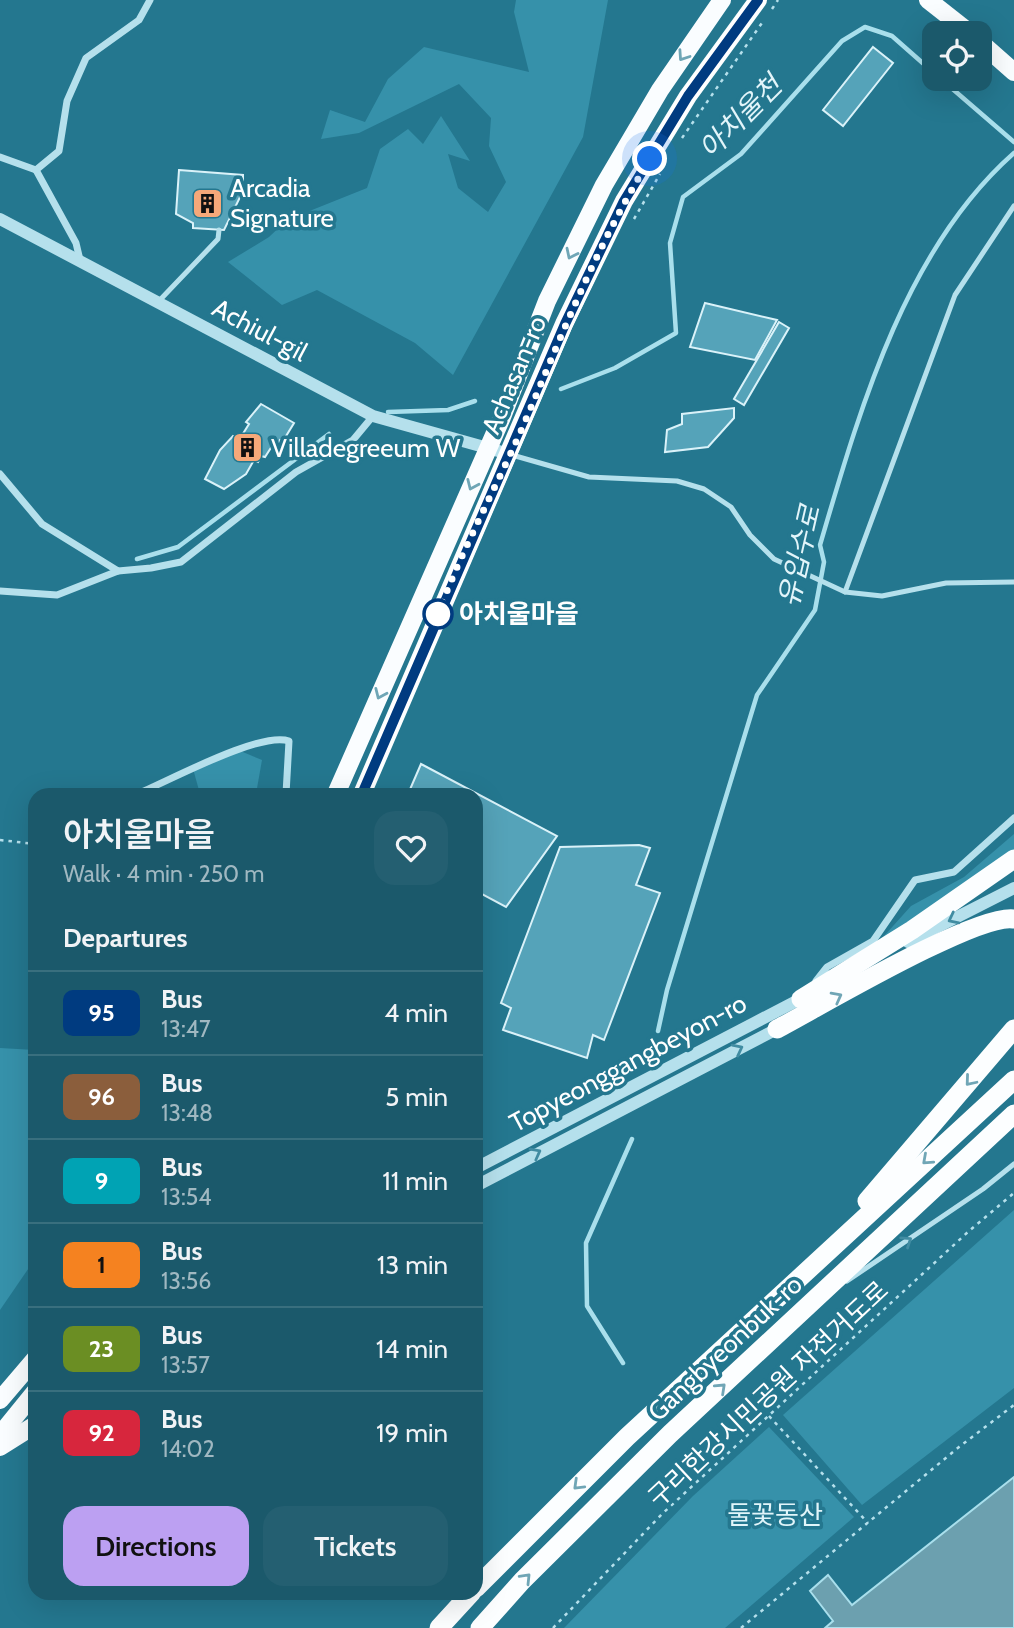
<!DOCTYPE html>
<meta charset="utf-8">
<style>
body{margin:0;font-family:Cabin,"Noto Sans KR",sans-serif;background:#245f71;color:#f1f3f6;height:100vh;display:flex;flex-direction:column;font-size:26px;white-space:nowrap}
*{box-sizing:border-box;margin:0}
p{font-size:23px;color:#a0b8c1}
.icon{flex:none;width:38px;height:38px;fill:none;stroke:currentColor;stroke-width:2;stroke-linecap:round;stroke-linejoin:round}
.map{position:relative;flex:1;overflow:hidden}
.drawer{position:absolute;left:28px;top:788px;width:455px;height:812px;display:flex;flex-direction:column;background:#1b596b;border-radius:21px;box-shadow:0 7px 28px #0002}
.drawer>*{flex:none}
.badge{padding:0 14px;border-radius:10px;font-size:24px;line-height:46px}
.tools{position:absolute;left:922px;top:21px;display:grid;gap:14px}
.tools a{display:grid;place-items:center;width:70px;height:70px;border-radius:14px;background:#1b596b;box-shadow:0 7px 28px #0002;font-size:35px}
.you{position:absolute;width:35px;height:35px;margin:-18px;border:5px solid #fff;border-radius:50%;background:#1a73e8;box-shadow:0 0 0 10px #1a73e833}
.map>.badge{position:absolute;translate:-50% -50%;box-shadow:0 0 0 4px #fff}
h2{padding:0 35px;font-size:26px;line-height:63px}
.round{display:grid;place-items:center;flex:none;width:74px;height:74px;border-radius:21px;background:#245f71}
.head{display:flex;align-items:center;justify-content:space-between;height:119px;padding:0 35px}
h1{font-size:33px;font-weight:600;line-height:52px}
.action{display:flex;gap:14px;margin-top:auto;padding:14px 35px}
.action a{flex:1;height:80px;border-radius:21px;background:#bca0f2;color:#111;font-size:28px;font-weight:600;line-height:80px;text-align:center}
.action a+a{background:#245f71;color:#f1f3f6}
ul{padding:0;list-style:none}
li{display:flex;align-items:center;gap:21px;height:84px;padding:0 35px;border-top:2px solid #396f7e}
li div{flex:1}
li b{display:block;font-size:26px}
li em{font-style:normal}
li .badge{min-width:77px;font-weight:700;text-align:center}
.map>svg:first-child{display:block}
.green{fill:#3691aa}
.water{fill:#6ca0af;stroke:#a9dfec;stroke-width:2}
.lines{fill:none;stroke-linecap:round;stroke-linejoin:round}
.stream{stroke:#a9dfec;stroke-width:4.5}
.building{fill:#55a3b9;stroke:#daf2f9;stroke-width:2}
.path{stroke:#b5e0ec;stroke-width:2.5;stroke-dasharray:3.5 5;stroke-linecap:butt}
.service{stroke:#b5e0ec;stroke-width:5}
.minor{stroke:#b5e0ec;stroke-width:7}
.tertiary{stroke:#b5e0ec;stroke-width:12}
.primary{stroke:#fafdff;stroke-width:18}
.trunk{stroke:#fcfeff;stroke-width:19}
.oneway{stroke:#6fa6b6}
.oneway2{stroke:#418ca2}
.oneway3{stroke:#70a6b6}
.line-casing{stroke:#fff;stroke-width:16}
.line{stroke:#003b80;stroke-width:10}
.walk{stroke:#fff;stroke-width:7;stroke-dasharray:0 12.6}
.stop-dot{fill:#fff;stroke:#003b80;stroke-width:3.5}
.labels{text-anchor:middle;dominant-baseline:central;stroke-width:7;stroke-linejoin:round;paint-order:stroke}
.poi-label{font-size:26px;fill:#fff;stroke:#24778f;text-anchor:start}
.street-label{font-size:26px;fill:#fff;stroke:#24778f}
.stop-label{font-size:26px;font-weight:bold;fill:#fff;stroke:#24778f;text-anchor:start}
.park-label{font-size:26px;fill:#e1f5fa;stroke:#24778f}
.water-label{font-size:28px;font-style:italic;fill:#e3f5fa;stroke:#24778f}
</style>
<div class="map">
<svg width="1014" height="1628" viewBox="0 0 1014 1628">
<rect width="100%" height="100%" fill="#24778f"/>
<g class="green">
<polygon points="516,0 608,0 583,137 453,375 415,343 317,290 282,305 228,262 269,237 287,220 367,188 380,149 408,129 423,144 441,116 470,161 448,154 458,188 488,212 506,182 489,146 491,118 459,84 359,133 321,139 330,110 365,122 388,79 424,47 529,72 514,12"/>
<polygon points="238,750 262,760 256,794 200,794 192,765"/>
<polygon points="1014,834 1014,853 876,945 911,906 964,877"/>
<polygon points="0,1048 35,1050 35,1259 0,1310"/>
<polygon points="1014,1210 1014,1388 862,1505 783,1415"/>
<polygon points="769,1427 854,1517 725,1628 564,1628 693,1496"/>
</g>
<polygon class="water" points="1014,1477 1014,1628 825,1628 833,1621 810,1591 828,1575 852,1605"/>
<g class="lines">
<g class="stream">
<polyline points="941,79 1014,142"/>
<polyline points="561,389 615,368 676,333 670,243 683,197 741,154 842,41 865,27 892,36 934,73"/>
<polyline points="388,412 448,410 475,401"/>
<polyline points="137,559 178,547 329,434"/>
<path d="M658,1031L667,990L757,695L815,610L824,562L820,545C860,409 905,249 1014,153"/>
<polyline points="623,1363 587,1306 586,1243 632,1139"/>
</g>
</g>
<g class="building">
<polygon points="873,47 893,63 843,126 823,110"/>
<polygon points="179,170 243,175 243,191 224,230 193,228 193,223 176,214"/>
<polygon points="705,303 777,320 755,360 690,347"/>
<polygon points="779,322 789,328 744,405 734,399"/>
<polygon points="261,404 294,423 283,441 280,440 279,445 274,443 265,457 261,456 258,462 254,460 246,474 224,489 205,479 220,450 233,436 239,440 249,424 246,422"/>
<polygon points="734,408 734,418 708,447 665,452 667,430 682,424 682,414"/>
<polygon points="421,764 557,836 506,907 476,891 476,794 408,794"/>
<polygon points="639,845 650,848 636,885 660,893 604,1040 593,1035 587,1058 503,1030 511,1008 501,1003 560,847"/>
</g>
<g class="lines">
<g class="path">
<polyline points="772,9 778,0"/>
<polyline points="682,138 764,20"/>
<polyline points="634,219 660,174"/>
<polyline points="0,840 35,844"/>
<polyline points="769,1416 868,1523"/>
<polyline points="553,1628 662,1514 969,1231 1014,1193"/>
<polyline points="741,1628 959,1447 1014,1405"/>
</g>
<g class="service">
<polyline points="158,302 218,239 219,230"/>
<polyline points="512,455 589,477 677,481 704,489 731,507 750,535 774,559 845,592 882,596 946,583 1014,582"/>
<polyline points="845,592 955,295 1014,206"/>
<polyline points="847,1281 983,1189 1014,1164"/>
</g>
<g class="minor">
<polyline points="0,157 36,170"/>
<polyline points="80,260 76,243 36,170 59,151 67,101 86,58 139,20 150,0"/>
<polyline points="0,474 42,524 118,571 151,568 181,562 296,472 353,440 373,416"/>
<polyline points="0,591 57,595 118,571"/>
<path d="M137,794C169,781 260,731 289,741L286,794"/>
<polyline points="816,981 827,967 873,941 915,880 954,872 1014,818"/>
</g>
<g class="tertiary">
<polyline points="0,219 373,416 509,454"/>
<polyline points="908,942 1014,888"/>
<polyline points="476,1168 806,996"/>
<polyline points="476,1186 777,1029 781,1023"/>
</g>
<g class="primary">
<polyline points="928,0 970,33"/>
<polyline points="980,42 1014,72"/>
<polyline points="336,794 502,417 547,301 604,185 660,90 722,0"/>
<polyline points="362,794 564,324 624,201 688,96 758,0"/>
<polyline points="0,1400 35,1359"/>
<polyline points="0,1435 35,1392"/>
<polyline points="0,1447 35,1425"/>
</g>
<g class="trunk">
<polyline points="801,999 912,930 1014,859"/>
<path d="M777,1029C819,1007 977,913 1014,919"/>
<polyline points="867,1201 1014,1029"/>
<polyline points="476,1588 627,1437 1014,1080"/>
<polyline points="439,1628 472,1592"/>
<polyline points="480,1628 522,1581 670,1434 1014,1114"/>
</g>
</g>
<defs><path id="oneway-chevron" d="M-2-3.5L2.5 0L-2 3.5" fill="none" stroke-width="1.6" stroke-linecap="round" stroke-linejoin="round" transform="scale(1.75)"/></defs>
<g class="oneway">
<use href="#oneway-chevron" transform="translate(683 56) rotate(124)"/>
<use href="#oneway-chevron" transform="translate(571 254) rotate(116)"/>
<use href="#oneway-chevron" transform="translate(472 485) rotate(114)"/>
<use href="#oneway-chevron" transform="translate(380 694) rotate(114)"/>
</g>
<g class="oneway2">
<use href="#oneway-chevron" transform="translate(953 919) rotate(153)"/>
<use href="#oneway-chevron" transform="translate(738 1049) rotate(-27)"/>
<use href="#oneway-chevron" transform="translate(536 1153) rotate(-28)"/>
<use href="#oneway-chevron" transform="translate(907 1241) rotate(-34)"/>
</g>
<g class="oneway3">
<use href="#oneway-chevron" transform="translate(837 997) rotate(-28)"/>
<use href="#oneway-chevron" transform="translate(970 1081) rotate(130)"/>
<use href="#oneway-chevron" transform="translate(927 1160) rotate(138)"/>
<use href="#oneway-chevron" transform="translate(721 1388) rotate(-43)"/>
<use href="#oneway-chevron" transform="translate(578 1485) rotate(136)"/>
<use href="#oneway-chevron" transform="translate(526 1578) rotate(-46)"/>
</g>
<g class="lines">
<defs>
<polyline id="line" points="362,794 565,324 624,201 688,96 758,0"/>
</defs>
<use href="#line" class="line-casing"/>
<use href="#line" class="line"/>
<path class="walk" d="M438,614C462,549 496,488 524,424C562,334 598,243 650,159"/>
</g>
<defs>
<symbol id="building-square" viewBox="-11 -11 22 22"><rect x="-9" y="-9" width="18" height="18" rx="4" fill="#f6a879" stroke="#24778f"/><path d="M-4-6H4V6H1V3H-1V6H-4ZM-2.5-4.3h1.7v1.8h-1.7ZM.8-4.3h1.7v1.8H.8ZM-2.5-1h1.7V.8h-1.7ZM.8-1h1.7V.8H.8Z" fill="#111"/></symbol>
</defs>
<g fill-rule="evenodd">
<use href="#building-square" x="190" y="186" width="35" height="35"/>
<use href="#building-square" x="230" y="430" width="35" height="35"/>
</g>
<circle class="stop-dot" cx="438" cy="614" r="14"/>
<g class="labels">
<g class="poi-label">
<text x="230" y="188">Arcadia<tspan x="230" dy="30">Signature</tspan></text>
<text x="271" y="448">Villadegreeum W</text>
</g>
<g class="street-label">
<text transform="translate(260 330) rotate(28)">Achiul-gil</text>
<text transform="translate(514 375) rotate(-67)">Achasan-ro</text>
<text transform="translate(628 1063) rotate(-28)">Topyeonggangbeyon-ro</text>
<text transform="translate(725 1348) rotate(-43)">Gangbyeonbuk-ro</text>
<text transform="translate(768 1394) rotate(-43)">구리한강시민공원 자전거도로</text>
</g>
<g class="stop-label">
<text x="459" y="614">아치울마을</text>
</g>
<g class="park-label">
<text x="775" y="1515">둘꽃동산</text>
</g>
<g class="water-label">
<text transform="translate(740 117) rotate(-45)">아치울천</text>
<text transform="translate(799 556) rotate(-77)">유입수로</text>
</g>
</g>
</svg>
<div class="tools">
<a><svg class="icon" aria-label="locate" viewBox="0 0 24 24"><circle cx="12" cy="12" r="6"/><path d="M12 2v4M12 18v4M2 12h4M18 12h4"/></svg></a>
</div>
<div class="you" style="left:650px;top:159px"></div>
<section class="drawer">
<div class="head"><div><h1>아치울마을</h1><p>Walk · 4 min · 250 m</p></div><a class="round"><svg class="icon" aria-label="heart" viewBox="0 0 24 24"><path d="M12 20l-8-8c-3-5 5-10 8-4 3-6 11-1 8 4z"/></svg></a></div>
<h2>Departures</h2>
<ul>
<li><span class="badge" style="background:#003b80;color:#fff">95</span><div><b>Bus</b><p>13:47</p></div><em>4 min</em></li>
<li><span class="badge" style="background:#8b5e3c;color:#fff">96</span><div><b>Bus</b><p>13:48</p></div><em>5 min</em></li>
<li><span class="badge" style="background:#00a3b4;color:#fff">9</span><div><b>Bus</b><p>13:54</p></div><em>11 min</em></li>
<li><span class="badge" style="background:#f58220;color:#111">1</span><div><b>Bus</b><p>13:56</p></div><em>13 min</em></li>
<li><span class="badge" style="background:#6b8e23;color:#fff">23</span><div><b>Bus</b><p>13:57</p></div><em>14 min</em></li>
<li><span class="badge" style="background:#d7263d;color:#fff">92</span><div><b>Bus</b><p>14:02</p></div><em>19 min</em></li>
</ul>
<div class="action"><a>Directions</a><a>Tickets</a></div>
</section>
</div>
